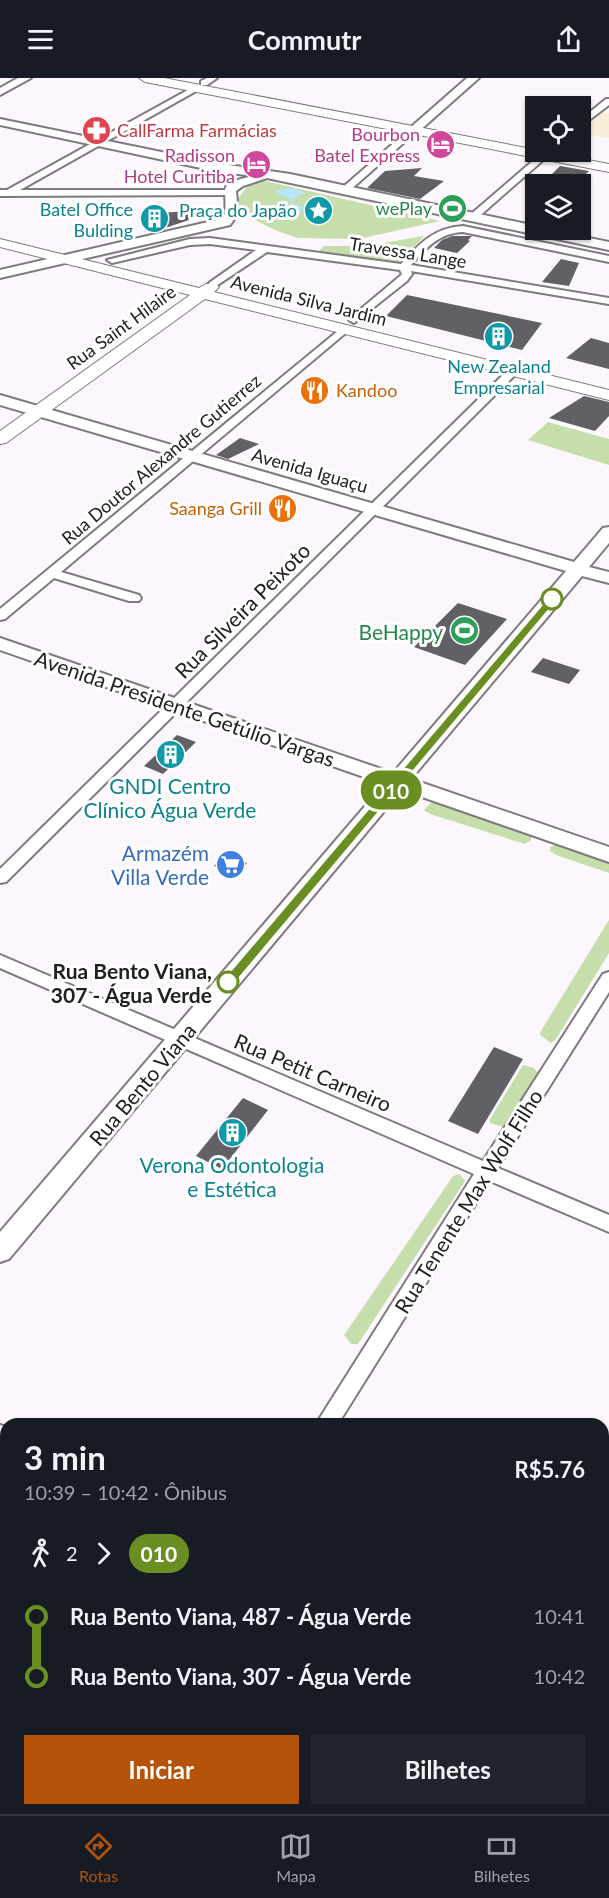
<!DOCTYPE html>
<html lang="pt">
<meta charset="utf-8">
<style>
body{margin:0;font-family:Lato,sans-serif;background:#20242c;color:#f1f3f6;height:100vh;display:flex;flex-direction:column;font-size:22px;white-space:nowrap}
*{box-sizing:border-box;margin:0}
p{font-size:20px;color:#9ea1a6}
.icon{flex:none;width:33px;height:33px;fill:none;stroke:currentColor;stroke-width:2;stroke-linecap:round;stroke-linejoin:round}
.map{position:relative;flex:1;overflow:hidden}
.panel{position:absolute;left:0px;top:1340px;width:609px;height:398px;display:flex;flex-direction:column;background:#171b24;border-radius:18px 18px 0 0;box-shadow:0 2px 4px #0004}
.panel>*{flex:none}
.badge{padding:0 12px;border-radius:20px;font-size:21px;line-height:39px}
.controls{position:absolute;left:525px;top:18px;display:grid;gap:12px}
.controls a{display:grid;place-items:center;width:66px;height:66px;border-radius:0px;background:#171b24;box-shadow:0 2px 4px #0004;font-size:30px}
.map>.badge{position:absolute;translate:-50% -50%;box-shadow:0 0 0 3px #fff}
.legs{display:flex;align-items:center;gap:9px;height:66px;padding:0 24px;font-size:20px}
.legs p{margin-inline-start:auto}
.headline{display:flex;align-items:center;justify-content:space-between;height:102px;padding:0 24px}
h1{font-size:33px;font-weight:700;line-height:45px}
.primary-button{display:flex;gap:12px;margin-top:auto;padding:12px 24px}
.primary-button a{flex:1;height:69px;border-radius:0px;background:#b45309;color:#fff;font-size:24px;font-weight:700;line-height:69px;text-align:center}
.primary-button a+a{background:#20242c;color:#f1f3f6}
ul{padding:0 24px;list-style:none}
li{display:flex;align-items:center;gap:21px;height:60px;font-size:22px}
li i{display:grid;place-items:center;width:9px;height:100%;margin:0 8px;background:currentColor}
li i::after{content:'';width:15px;height:15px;margin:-8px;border:4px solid;border-radius:50%;background:#171b24}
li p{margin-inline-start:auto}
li:first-child i{background:linear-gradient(#0000 50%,currentColor 0)}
li:last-child i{background:linear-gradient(currentColor 50%,#0000 0)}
header{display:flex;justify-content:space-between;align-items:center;height:78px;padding:0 24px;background:#171b24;font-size:27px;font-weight:700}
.tabs{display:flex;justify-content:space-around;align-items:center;height:84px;border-top:2px solid #363941;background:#171b24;font-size:16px;color:#9ea1a6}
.tabs a{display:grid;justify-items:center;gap:3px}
.tabs .on{color:#b45309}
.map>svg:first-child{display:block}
.medical{fill:#f9eed9}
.green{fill:#c6deab}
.water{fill:#b7e6fd}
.building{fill:#606066}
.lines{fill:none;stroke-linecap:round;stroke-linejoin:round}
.street-casing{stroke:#7f7a7f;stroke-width:4}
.secondary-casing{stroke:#7f7a7f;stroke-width:4}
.primary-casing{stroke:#7f7a7f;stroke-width:2}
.street{fill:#fff;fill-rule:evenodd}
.secondary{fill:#fff;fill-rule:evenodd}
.primary{fill:#fff;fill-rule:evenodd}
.line-1{fill:#6b8e23;stroke:#fff;stroke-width:1.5}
.stop-1-dot{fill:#fff;stroke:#6b8e23;stroke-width:3}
.labels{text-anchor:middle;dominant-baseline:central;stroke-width:6;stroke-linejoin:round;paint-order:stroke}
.far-health-label{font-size:18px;fill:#be3a42;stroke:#fff;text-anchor:start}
.far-hotel-label{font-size:18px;fill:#b23c85;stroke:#fff;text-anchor:end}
.far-leisure-label{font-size:18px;fill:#27864d;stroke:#fff;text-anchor:end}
.far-culture-label{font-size:18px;fill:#0d838f;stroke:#fff;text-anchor:end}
.far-street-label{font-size:18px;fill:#222021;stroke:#fff}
.far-food-label{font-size:18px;fill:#c56008;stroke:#fff;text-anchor:start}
.street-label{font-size:21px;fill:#222021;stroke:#fff}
.leisure-label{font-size:21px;fill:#27864d;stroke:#fff;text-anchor:end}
.culture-label{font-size:21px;fill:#0d838f;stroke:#fff}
.shop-label{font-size:21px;fill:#366cbe;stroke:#fff;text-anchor:end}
.stop-label{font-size:21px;font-weight:bold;fill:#222021;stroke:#fff;text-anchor:end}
</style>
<header><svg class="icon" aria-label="menu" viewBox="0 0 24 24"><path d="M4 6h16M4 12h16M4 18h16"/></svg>Commutr<svg class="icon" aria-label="share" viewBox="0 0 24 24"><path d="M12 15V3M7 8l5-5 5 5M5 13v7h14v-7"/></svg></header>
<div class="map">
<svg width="609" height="1736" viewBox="0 0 609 1736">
<rect width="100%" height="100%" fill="#fcf7fc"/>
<polygon class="medical" points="580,31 609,35 609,60 581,55"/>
<g class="green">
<polygon points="256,103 265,103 440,143 359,161 298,160 277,153 245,137 237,122 249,106"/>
<polygon points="424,158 400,185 316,176 324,168 365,168"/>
<polygon points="548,344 609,361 609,387 528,362"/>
<polygon points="432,724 531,757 531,762 525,766 430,736 424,732"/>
<polygon points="555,767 609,783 609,795 556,777 550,773 550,769"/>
<polygon points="609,842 609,875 556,961 551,965 540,957 541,953"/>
<polygon points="523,987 534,990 538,995 504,1049 490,1045 490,1041"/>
<polygon points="460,1096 465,1103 358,1266 351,1266 344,1257 453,1098"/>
<polygon points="6,1498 6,1561 0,1556 0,1507"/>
</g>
<polygon class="water" points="291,110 306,114 292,121 293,126 302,128 304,132 280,136 281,140 274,142 265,139 264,137 267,135 290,133 287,131 291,126 290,121 276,115 277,112"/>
<g class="building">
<polygon points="560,88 589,93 576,106 542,106"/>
<polygon points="422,90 414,98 444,103 420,121 367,110 385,93"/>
<polygon points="188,133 189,142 165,150 164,147 150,150 147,136"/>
<polygon points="452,158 472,158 468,162 470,163 457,175 434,170 442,162"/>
<polygon points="561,181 579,185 569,208 542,204"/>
<polygon points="407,217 542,245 522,272 386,238"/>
<polygon points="591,260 609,265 609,291 566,280"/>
<polygon points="584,318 609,324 609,338 595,353 549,340"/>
<polygon points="240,360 259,366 228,381 216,377"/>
<polygon points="458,525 507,541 465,587 414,569"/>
<polygon points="543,580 580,592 569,606 531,594"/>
<polygon points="177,657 196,664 163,696 144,688"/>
<polygon points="225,776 247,785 236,796 214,788"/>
<polygon points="494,969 523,981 478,1056 448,1043"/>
<polygon points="243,1020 268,1032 222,1091 196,1078"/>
</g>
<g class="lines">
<defs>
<g id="street">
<polygon points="207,0 217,0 207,7 201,7 201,3"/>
<polygon points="195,8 198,8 198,12 20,112 229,112 234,115 232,117 0,118 0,112 7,112"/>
<polygon points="606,21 609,21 609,27 580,49 580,42"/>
<polygon points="411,50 418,52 348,114 342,114 342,110"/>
<polygon points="542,75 549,77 476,141 470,141 470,137"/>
<path d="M463,148L609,178V184L463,154C439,155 426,170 411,187L609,220V226L411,193L412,196L407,203L354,245L349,242L350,240L399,199L402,196L400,192L267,174L213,210L209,209V205L256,172L210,166L190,167L112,185L107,182L190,161L210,160L401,186C420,165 434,150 463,148Z"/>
<polygon points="344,248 349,251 348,253 61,494 139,517 141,520 139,523 129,523 54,500 5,541 0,542 0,531"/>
<polygon points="513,290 517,291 517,295 6,804 0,805 0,791 509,291"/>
<polygon points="0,877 483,1083 603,896 609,894 609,914 498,1090 609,1137 609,1154 490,1103 338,1346 316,1346 474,1096 0,890"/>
</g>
<g id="secondary">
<polygon points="18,0 31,0 0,17 0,10"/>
<polygon points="467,0 479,0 418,54 410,54 410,50"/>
<path d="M0,41L215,85L290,96L536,148V152H550L609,164V172L267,100L243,108L236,113L238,136L230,147L0,200V192L221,141L225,136C228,107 215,107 253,98L215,93L0,47Z"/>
<polygon points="0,317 574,484 603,450 609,449 609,465 589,489 609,494 609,505 582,498 411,701 609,769 609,784 402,712 9,1181 0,1184 0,1154 384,706 0,572 0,560 393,695 566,493 0,327"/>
<polygon points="0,1347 6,1349 6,1377 0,1375"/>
<polygon points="603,1674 609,1677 609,1711 603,1708"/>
</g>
<g id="primary">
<polygon points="139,0 164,0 609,86 609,94 145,4"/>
<polygon points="0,161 199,210 206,206 216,206 219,209 214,214 609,312 609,322 205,221 6,365 0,366 0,353 190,217 0,169"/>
</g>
</defs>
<use href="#street" class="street-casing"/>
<use href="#secondary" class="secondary-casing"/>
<use href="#primary" class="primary-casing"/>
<use href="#street" class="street"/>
<use href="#secondary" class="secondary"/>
<use href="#primary" class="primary"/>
</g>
<polygon class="line-1" points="552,518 557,521 556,523 233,907 224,907 224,901 549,519"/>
<defs>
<symbol id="pharmacy-disc" viewBox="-11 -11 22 22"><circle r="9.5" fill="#e0444e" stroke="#fff"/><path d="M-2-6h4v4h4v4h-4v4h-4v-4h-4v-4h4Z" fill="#fff"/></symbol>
<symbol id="hotel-disc" viewBox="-11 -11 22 22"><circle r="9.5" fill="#d1479c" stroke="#fff"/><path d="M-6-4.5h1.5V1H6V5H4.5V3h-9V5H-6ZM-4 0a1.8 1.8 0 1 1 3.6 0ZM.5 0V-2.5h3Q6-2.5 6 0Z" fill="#fff"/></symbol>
<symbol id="stadium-disc" viewBox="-11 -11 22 22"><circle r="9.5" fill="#2e9e5b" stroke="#fff"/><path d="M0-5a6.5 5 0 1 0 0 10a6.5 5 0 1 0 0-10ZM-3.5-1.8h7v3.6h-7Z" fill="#fff"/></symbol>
<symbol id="sight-disc" viewBox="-11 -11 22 22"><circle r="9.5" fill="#0f9aa8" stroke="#fff"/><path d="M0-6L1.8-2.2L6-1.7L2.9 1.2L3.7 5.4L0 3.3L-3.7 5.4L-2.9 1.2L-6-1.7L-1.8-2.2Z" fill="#fff"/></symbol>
<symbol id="building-disc" viewBox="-11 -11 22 22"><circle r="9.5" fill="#0f9aa8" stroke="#fff"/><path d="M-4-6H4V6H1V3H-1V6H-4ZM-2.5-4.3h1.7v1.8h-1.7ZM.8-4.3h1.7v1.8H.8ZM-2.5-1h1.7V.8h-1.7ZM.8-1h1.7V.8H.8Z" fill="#fff"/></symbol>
<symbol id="restaurant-disc" viewBox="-11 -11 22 22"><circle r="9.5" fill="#e8710a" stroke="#fff"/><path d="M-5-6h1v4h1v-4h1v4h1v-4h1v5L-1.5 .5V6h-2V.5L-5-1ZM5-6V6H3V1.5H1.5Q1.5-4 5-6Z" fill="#fff"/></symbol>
<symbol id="supermarket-disc" viewBox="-11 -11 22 22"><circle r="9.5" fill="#3f7fe0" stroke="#fff"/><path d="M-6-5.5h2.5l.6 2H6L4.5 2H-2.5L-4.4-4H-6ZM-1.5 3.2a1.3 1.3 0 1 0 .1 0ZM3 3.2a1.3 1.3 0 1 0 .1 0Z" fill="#fff"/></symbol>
</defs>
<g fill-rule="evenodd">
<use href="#pharmacy-disc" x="80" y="36" width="33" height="33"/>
<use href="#hotel-disc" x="424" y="50" width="33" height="33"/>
<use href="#hotel-disc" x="240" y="70" width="33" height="33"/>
<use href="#stadium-disc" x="436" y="114" width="33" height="33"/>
<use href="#sight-disc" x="302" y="116" width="33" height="33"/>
<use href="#building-disc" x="138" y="124" width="33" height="33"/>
<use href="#building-disc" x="482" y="242" width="33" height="33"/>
<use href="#restaurant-disc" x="298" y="296" width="33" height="33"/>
<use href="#restaurant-disc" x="266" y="414" width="33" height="33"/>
<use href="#stadium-disc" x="448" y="536" width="33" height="33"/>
<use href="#building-disc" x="154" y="660" width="33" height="33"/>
<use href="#supermarket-disc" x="214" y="770" width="33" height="33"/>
<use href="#building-disc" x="216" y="1038" width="33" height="33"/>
</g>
<g class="stop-1-dot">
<circle cx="552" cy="521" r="10"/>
<circle cx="228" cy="904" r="10"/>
</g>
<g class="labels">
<g class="far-health-label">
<text x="117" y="52">CallFarma Farmácias</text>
</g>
<g class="far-hotel-label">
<text x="420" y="56">Bourbon<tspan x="420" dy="21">Batel Express</tspan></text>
<text x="235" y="77">Radisson<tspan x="235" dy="21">Hotel Curitiba</tspan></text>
</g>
<g class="far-leisure-label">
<text x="432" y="130">wePlay</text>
</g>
<g class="far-culture-label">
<text x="133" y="131">Batel Office<tspan x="133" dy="21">Bulding</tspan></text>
<text x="297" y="132">Praça do Japão</text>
<text x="499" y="288" text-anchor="middle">New Zealand<tspan x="499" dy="21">Empresarial</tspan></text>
</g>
<g class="far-street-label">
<text transform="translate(408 174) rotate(9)">Travessa Lange</text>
<text transform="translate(309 222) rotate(14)">Avenida Silva Jardim</text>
<text transform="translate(121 249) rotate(-36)">Rua Saint Hilaire</text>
<text transform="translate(161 381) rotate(-40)">Rua Doutor Alexandre Gutierrez</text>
<text transform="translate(310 392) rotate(16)">Avenida Iguaçu</text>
</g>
<g class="far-food-label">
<text x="336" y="312">Kandoo</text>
<text x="262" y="430" text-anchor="end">Saanga Grill</text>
</g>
<g class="street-label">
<text transform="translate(242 532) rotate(-45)">Rua Silveira Peixoto</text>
<text transform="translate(185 630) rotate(19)">Avenida Presidente Getúlio Vargas</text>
<text transform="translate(313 994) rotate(23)">Rua Petit Carneiro</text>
<text transform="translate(142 1006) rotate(-50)">Rua Bento Viana</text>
<text transform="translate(468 1123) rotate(-58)">Rua Tenente Max Wolf Filho</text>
</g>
<g class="leisure-label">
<text x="443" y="553">BeHappy</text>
</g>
<g class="culture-label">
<text x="170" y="707">GNDI Centro<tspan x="170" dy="24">Clínico Água Verde</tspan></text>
<text x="232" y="1086">Verona Odontologia<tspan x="232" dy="24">e Estética</tspan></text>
</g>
<g class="shop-label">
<text x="209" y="774">Armazém<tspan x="209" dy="24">Villa Verde</tspan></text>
</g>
<g class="stop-label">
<text x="212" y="892">Rua Bento Viana,<tspan x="212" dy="24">307 - Água Verde</tspan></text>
</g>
</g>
</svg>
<div class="controls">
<a><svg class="icon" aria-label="locate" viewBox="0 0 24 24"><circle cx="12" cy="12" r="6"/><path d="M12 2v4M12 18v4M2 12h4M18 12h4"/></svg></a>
<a><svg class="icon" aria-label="layers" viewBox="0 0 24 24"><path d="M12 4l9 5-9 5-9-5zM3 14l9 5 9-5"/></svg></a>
</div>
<b class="badge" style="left:391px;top:712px;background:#6b8e23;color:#fff">010</b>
<section class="panel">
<div class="headline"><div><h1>3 min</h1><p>10:39 – 10:42 · Ônibus</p></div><b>R$5.76</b></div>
<div class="legs"><svg class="icon" aria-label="walk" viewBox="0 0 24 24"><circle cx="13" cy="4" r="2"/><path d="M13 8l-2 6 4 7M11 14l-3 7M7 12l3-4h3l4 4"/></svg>2<svg class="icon" aria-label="forward" viewBox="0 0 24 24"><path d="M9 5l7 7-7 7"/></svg><b class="badge" style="background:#6b8e23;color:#fff">010</b></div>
<ul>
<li><i style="color:#6b8e23"></i><b>Rua Bento Viana, 487 - Água Verde</b><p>10:41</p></li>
<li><i style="color:#6b8e23"></i><b>Rua Bento Viana, 307 - Água Verde</b><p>10:42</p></li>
</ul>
<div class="primary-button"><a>Iniciar</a><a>Bilhetes</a></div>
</section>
</div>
<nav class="tabs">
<a class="on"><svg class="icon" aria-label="directions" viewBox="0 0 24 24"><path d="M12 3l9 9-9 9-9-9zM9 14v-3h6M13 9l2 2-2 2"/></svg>Rotas</a>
<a><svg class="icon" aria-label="map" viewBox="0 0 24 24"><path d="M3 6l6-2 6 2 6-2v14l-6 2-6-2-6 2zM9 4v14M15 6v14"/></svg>Mapa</a>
<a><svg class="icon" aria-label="tickets" viewBox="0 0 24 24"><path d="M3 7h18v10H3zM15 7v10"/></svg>Bilhetes</a>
</nav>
